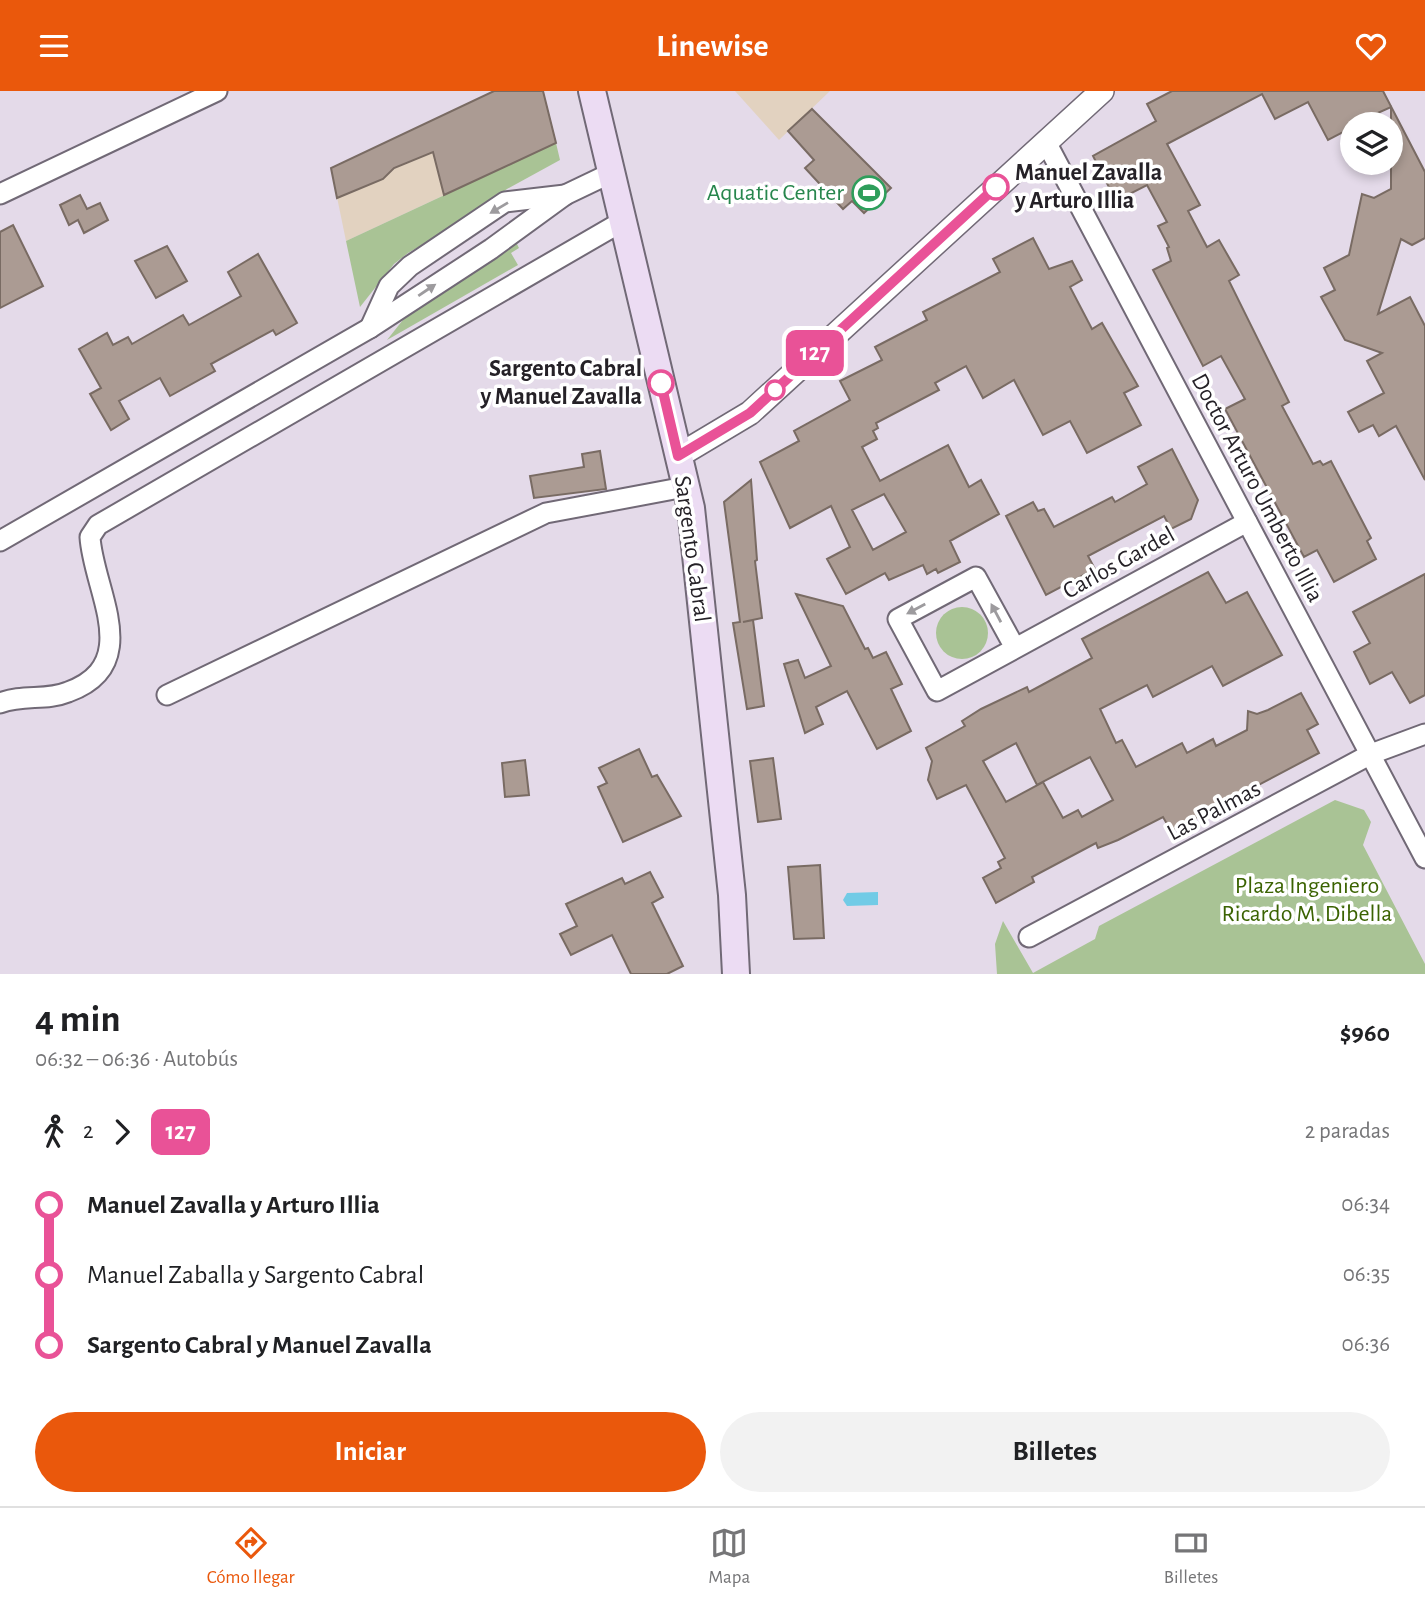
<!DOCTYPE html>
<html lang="es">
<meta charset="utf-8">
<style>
body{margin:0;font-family:"Alegreya Sans",sans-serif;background:#f2f2f2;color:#202124;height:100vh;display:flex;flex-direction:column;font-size:26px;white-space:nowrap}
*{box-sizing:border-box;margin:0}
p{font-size:23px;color:#757577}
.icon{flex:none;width:38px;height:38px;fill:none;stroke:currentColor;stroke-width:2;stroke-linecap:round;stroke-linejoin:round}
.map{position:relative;height:883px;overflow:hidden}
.panel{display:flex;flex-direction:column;background:#fff;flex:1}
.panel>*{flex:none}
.badge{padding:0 14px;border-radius:10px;font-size:24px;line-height:46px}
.buttons{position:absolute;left:1340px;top:21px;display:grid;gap:14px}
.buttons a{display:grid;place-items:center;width:63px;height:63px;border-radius:50%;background:#fff;box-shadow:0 4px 10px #0003;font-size:35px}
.map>.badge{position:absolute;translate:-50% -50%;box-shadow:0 0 0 4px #fff}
.legs{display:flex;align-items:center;gap:10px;height:77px;padding:0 35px;font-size:23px}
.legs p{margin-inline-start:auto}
.head{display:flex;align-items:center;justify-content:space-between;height:119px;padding:0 35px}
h1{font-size:38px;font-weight:700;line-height:52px}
.cta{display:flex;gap:14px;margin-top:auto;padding:14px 35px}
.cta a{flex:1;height:80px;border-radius:42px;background:#ea580c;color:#fff;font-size:28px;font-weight:700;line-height:80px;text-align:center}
.cta a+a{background:#f2f2f2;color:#202124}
ul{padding:0 35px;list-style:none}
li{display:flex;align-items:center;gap:24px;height:70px;font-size:26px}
li i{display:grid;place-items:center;width:10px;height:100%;margin:0 9px;background:currentColor}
li i::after{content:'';width:18px;height:18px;margin:-9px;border:5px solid;border-radius:50%;background:#fff}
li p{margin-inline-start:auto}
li:first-child i{background:linear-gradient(#0000 50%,currentColor 0)}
li:last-child i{background:linear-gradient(currentColor 50%,#0000 0)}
header{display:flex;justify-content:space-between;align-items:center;height:91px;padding:0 35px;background:#ea580c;color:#fff;font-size:32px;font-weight:700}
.tab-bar{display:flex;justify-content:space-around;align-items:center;height:98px;border-top:2px solid #e0e0e0;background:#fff;font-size:19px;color:#757577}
.tab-bar a{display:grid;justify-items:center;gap:4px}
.tab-bar .on{color:#ea580c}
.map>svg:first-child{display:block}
.commercial{fill:#e2d2c0}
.green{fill:#a9c395}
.water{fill:#71cbe6}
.building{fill:#ab9b93;stroke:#796b63;stroke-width:2;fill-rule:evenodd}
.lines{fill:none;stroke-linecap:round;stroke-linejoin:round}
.minor-casing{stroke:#716976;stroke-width:23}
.tertiary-casing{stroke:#716976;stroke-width:26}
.secondary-casing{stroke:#716976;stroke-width:30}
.minor{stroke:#fff;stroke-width:19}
.tertiary{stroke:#fff;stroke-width:23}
.secondary{stroke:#ecdcf3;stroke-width:26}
.oneway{fill:#9d9b9e}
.line-1-casing{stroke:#fff;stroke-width:16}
.line-1{stroke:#e95297;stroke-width:10}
.stop-1-dot{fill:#fff;stroke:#e95297;stroke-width:3.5}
.labels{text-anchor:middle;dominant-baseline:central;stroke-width:7;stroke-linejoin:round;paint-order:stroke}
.stop-label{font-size:24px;font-weight:bold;fill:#252127;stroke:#fff;text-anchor:start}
.leisure-label{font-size:24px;fill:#27864d;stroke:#fff;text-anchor:end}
.street-label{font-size:24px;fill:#252127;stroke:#fff}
.park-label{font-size:24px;fill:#3b6302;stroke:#fff}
</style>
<header><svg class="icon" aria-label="menu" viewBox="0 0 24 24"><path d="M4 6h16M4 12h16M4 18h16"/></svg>Linewise<svg class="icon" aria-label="heart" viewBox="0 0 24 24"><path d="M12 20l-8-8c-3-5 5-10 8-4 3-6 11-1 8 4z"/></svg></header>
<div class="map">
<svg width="1425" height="883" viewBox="0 0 1425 883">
<rect width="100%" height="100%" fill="#e4dae9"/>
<g class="commercial">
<polygon points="495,0 556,52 346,150 331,77"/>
<polygon points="735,0 830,0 779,49"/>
</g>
<g class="green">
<polygon points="556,52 560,69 507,98 463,130 408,162 394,173 360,216 346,150"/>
<polygon points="516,151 519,157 511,162 518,174 387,249 410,220"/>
<circle cx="962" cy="542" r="26"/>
<polygon points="1335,709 1364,719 1371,731 1363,754 1425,873 1425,883 997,883 995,853 1003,830 1033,882 1095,848 1099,835"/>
</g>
<polygon class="water" points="878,801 878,814 847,815 843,809 847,802"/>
<g class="building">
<polygon points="494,0 543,0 556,52 444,104 433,61 394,77 383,88 337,107 331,77"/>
<polygon points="1172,0 1383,0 1425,81 1425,147 1412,154 1401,148 1378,223 1410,206 1425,235 1425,389 1396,335 1379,345 1373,334 1359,341 1348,321 1384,302 1367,270 1382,262 1345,249 1321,206 1335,199 1324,177 1349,164 1362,103 1374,107 1391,98 1391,16 1353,33 1353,36 1328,49 1308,11 1275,28 1262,3 1167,53 1200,114 1188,120 1207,156 1219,149 1239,184 1229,190 1289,311 1282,315 1313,373 1320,370 1323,374 1331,370 1371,447 1367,450 1376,468 1334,491 1317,459 1304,466 1225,318 1245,308 1221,265 1203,275 1153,179 1171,170 1167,157 1169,156 1158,135 1167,131 1147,94 1116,110 1093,65 1156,30 1147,13"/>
<polygon points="812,18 891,97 864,122 852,110 843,118 805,77 814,69 788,40"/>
<polygon points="80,104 87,118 100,112 108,129 84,142 78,129 69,134 60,114"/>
<polygon points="13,134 43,195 0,217 0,141"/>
<path d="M1033,147L1049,178L1072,170L1082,189L1070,196L1092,238L1102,232L1138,295L1124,302L1141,334L1087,362L1070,330L1043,344L1014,289L983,307L966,275L935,292L939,299L876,332L878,337L873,340L877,348L862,356L880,390L948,354L969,396L981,389L999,423L950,450L960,471L938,482L936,478L927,483L923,474L889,489L885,482L846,503L827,468L850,456L831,415L790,437L760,371L799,350L794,340L850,309L840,290L882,269L875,256L927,229L923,221L1000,181L993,168ZM884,403L906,441L873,459L852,419Z"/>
<polygon points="167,155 187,190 156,207 135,170"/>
<polygon points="258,163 297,232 276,244 273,239 211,273 215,280 170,305 160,287 119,310 129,328 111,339 90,303 101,297 79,258 107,242 113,254 128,246 132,253 183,224 189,234 241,205 228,181"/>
<polygon points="1172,358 1198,409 1191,428 1171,438 1164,425 1088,465 1095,478 1046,504 1006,425 1033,411 1038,420 1044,418 1054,436 1112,406 1115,411 1147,393 1138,376"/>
<polygon points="600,360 606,398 534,407 530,385 584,376 582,363"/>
<polygon points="751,389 757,469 755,470 762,527 743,531 753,529 764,615 747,618 733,532 740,531 724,411"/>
<path d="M1208,481L1226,512L1247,501L1282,564L1223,595L1212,575L1153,606L1147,594L1100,618L1116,652L1122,649L1136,676L1182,652L1187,662L1213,648L1216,655L1247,639L1248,620L1257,623L1268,619L1301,602L1318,633L1307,639L1319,662L1171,740L1163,726L1118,749L1098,757L1096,752L1032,786L1034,791L996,812L983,787L1001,777L998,771L1005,767L966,694L937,708L928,689L932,670L926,657L965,635L962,630L981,618L1027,596L1029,601L1092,567L1082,548ZM1016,652L1037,694L1090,666L1113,709L1082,726L1078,719L1063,727L1043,691L1006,711L983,670Z"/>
<polygon points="1425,483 1425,604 1410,612 1392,581 1370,593 1354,561 1370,552 1353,521"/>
<polygon points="796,503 843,515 865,558 868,557 873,567 886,561 902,593 891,598 911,640 877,658 847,600 816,616 823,633 805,642 784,573 798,569 805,587 831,575"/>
<polygon points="639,658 652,686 657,684 681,725 623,751 598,696 607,692 599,677"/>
<polygon points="773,667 781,728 758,731 750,670"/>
<polygon points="525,669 529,704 505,706 502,672"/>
<polygon points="820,774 824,847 794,848 788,776"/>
<polygon points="650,781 663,806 652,812 683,875 667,883 631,883 612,844 571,864 560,843 577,835 566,813 622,787 625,793"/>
</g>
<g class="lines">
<defs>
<g id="minor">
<polyline points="1046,51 1425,767"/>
<polyline points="0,103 217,0"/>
<polyline points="370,237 389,195 410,175 505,111 565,104"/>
<polyline points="0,450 370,237 491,158 565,104 611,82"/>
<polyline points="1015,557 976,486 898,528 937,600 1247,431"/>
<polyline points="167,604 546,422 685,396"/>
<path d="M0,612C23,603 46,610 68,601C145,573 93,499 90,446L98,434L623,130"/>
<polyline points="1029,846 1371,663 1425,643"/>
</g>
<polyline id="tertiary" points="678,365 750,322 1102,0"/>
<polyline id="secondary" points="592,0 691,417 732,804 736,883"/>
</defs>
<use href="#minor" class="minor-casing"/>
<use href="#tertiary" class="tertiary-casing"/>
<use href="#secondary" class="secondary-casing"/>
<use href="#minor" class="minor"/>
<use href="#tertiary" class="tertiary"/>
<use href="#secondary" class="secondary"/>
</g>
<defs><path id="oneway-solid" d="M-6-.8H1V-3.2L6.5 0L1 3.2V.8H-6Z" transform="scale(1.75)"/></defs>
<g class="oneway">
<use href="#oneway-solid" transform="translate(499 117) rotate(149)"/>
<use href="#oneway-solid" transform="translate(427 199) rotate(-34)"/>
<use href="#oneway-solid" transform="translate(916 518) rotate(152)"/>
<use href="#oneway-solid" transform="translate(996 522) rotate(-118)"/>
</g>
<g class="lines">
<defs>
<polyline id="line-1" points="661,292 678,365 750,322 996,96"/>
</defs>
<use href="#line-1" class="line-1-casing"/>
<use href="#line-1" class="line-1"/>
</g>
<defs>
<symbol id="stadium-ring" viewBox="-11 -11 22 22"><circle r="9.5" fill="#fff" stroke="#2e9e5b" stroke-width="1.5"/><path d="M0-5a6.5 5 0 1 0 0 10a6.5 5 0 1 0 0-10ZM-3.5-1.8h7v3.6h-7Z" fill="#2e9e5b"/></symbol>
</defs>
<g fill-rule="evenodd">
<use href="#stadium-ring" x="850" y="83" width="38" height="38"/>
</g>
<g class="stop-1-dot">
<circle cx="996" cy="96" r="12"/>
<circle cx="661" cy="292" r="12"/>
<circle cx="775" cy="299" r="9"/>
</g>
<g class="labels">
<g class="stop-label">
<text x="1015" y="82">Manuel Zavalla<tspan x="1015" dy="28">y Arturo Illia</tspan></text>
<text x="642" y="278" text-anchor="end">Sargento Cabral<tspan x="642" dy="28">y Manuel Zavalla</tspan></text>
</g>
<g class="leisure-label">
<text x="844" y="102">Aquatic Center</text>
</g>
<g class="street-label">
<text transform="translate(1257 397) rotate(62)">Doctor Arturo Umberto Illia</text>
<text transform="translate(692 458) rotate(82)">Sargento Cabral</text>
<text transform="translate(1119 472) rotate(-29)">Carlos Gardel</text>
<text transform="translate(1214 720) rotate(-28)">Las Palmas</text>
</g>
<g class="park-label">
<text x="1307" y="795">Plaza Ingeniero<tspan x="1307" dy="28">Ricardo M. Dibella</tspan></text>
</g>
</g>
</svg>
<div class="buttons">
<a><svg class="icon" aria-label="layers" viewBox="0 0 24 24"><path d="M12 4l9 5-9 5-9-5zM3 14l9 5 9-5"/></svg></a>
</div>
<b class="badge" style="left:815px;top:262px;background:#e95297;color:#fff">127</b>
</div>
<section class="panel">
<div class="head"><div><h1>4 min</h1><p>06:32 – 06:36 · Autobús</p></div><b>$960</b></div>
<div class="legs"><svg class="icon" aria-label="walk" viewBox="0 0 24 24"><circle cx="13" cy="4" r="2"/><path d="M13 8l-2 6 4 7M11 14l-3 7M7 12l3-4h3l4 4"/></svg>2<svg class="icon" aria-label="forward" viewBox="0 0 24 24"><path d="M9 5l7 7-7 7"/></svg><b class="badge" style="background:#e95297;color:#fff">127</b><p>2 paradas</p></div>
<ul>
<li><i style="color:#e95297"></i><b>Manuel Zavalla y Arturo Illia</b><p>06:34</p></li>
<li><i style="color:#e95297"></i><span>Manuel Zaballa y Sargento Cabral</span><p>06:35</p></li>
<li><i style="color:#e95297"></i><b>Sargento Cabral y Manuel Zavalla</b><p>06:36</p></li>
</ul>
<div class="cta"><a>Iniciar</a><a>Billetes</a></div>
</section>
<nav class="tab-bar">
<a class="on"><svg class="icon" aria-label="directions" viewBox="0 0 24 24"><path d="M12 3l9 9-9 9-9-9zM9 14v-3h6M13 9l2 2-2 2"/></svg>Cómo llegar</a>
<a><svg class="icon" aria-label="map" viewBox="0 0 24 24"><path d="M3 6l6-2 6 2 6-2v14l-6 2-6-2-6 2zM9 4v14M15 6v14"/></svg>Mapa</a>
<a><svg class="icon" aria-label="tickets" viewBox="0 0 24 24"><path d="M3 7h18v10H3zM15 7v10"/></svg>Billetes</a>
</nav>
